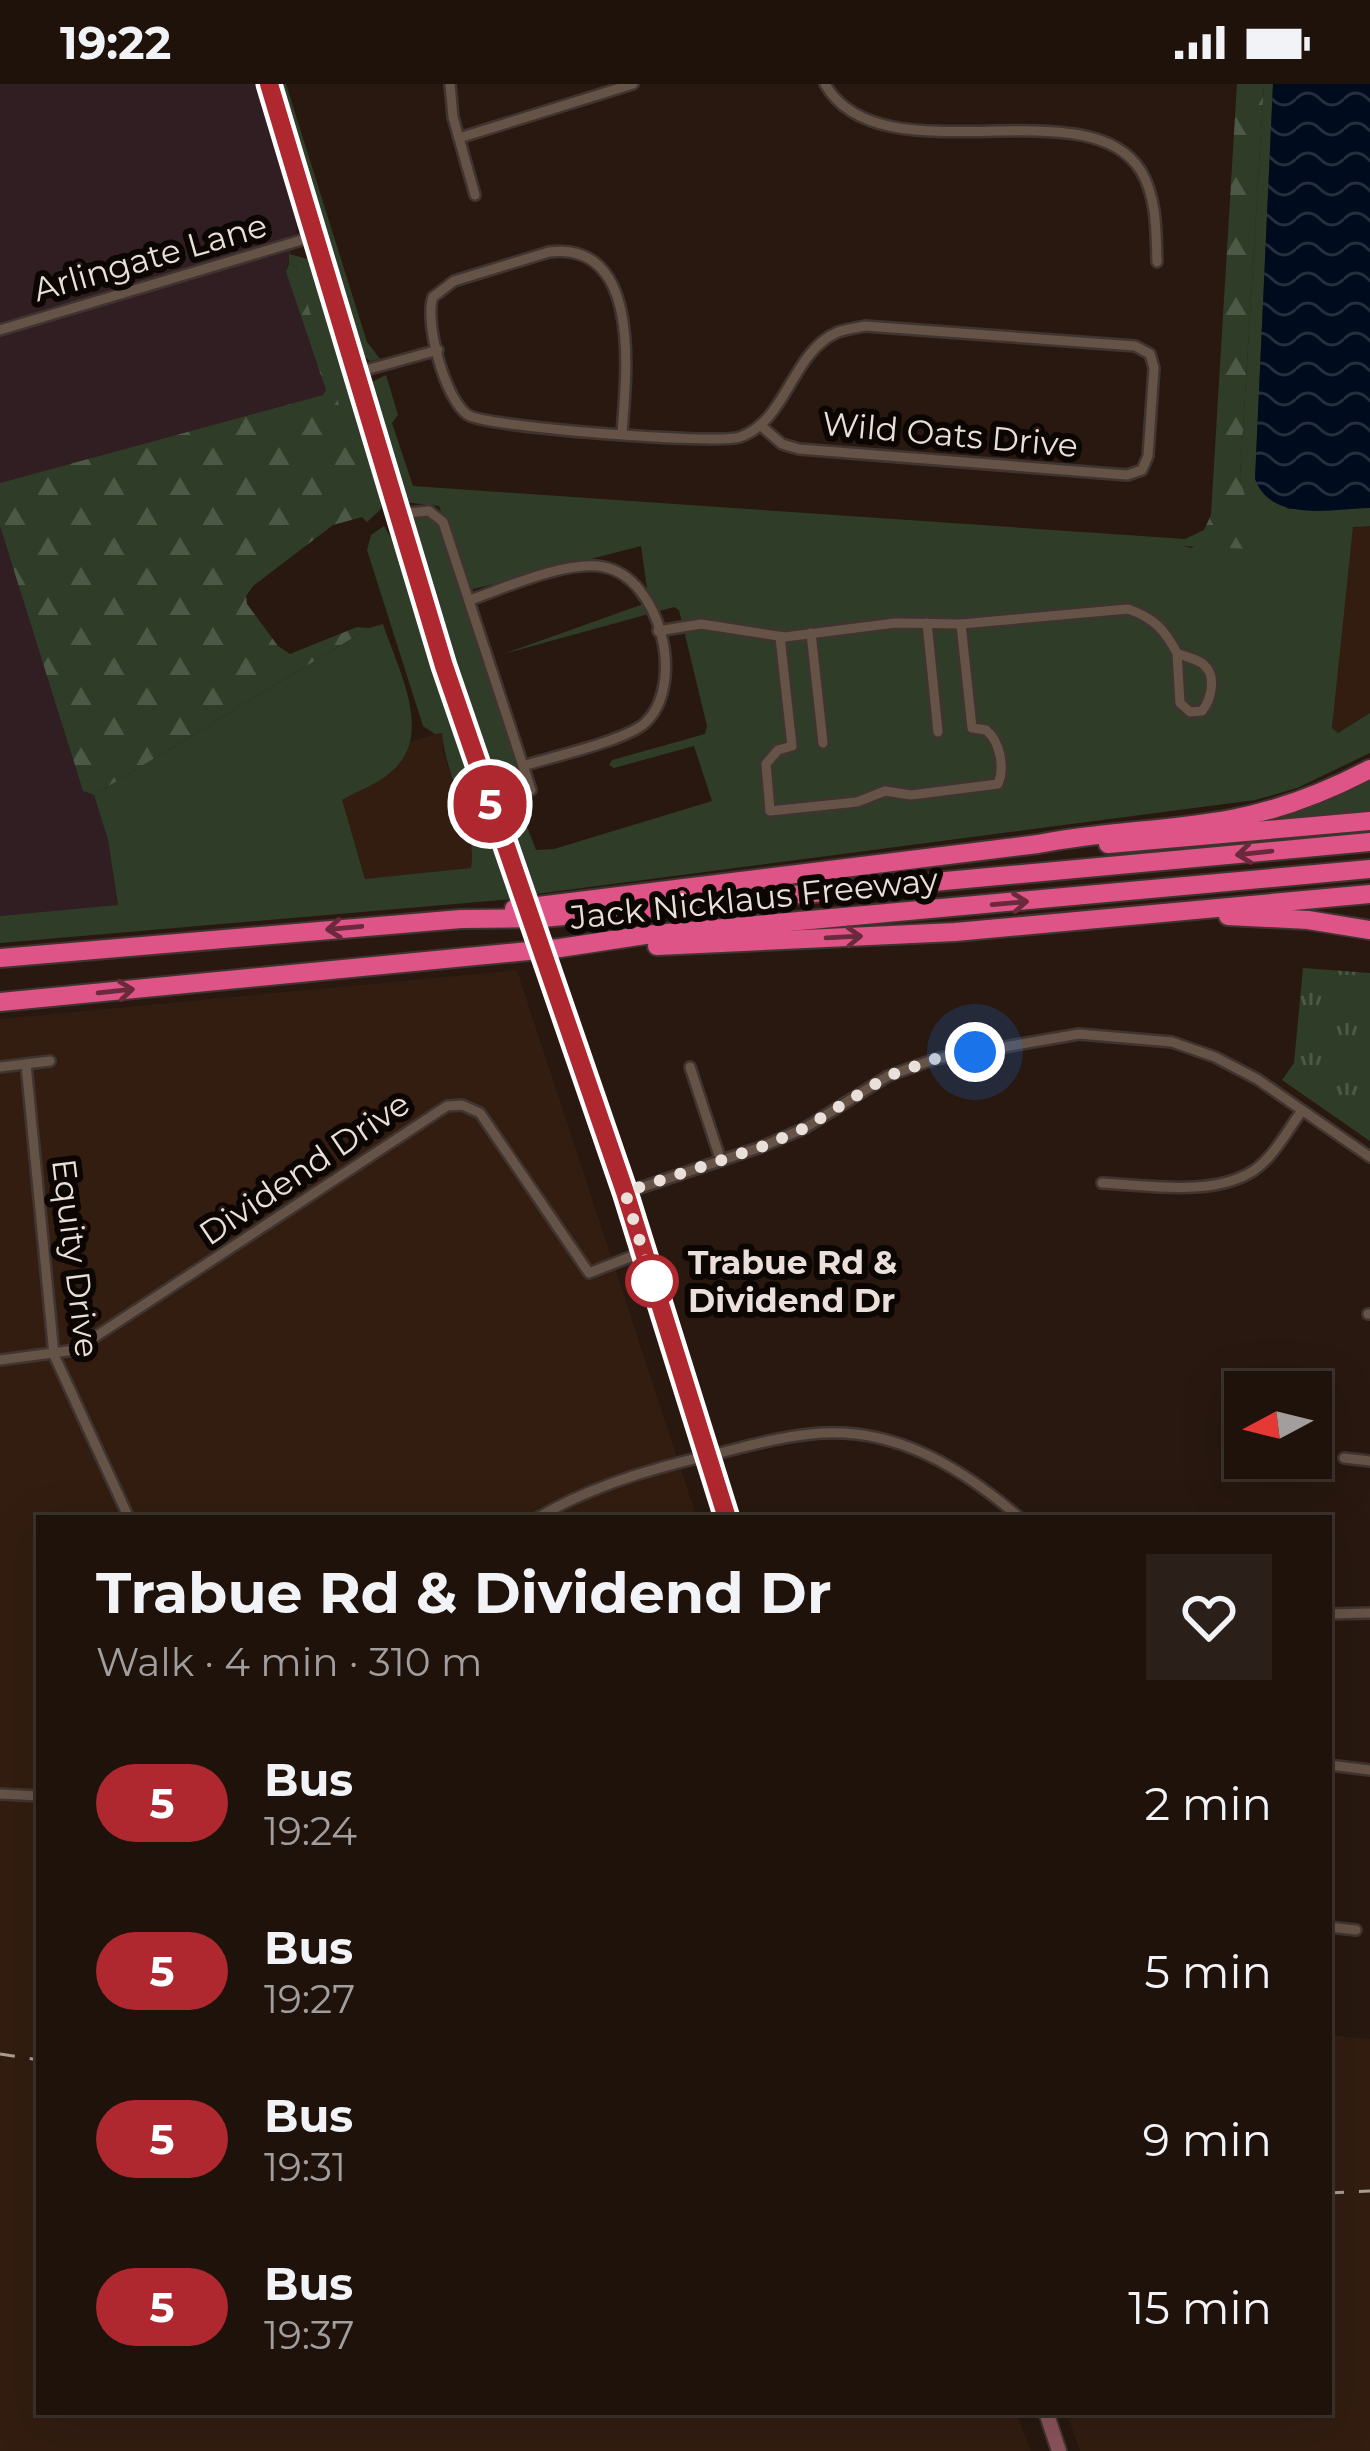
<!DOCTYPE html>
<meta charset="utf-8">
<style>
body{margin:0;font-family:Montserrat,sans-serif;background:#2b2019;color:#f1f3f6;height:100vh;display:flex;flex-direction:column;font-size:45px;white-space:nowrap}
*{box-sizing:border-box;margin:0}
p{font-size:39px;color:#a19e9d}
.icon{flex:none;width:66px;height:66px;fill:none;stroke:currentColor;stroke-width:2;stroke-linecap:round;stroke-linejoin:round}
.map{position:relative;flex:1;overflow:hidden}
.sheet{position:absolute;left:36px;top:1431px;width:1296px;height:900px;display:flex;flex-direction:column;background:#1e120b;border-radius:0px;box-shadow:0 12px 48px #0002,0 0 0 3px #3c322c}
.sheet>*{flex:none}
.badge{padding:0 24px;border-radius:39px;font-size:42px;line-height:78px}
.needle{width:78px;rotate:263deg}
.fabs{position:absolute;left:1224px;top:1287px;display:grid;gap:24px}
.fabs a{display:grid;place-items:center;width:108px;height:108px;border-radius:0px;background:#1e120b;box-shadow:0 12px 48px #0002,0 0 0 3px #3c322c;font-size:60px}
.you{position:absolute;width:60px;height:60px;margin:-30px;border:9px solid #fff;border-radius:50%;background:#1a73e8;box-shadow:0 0 0 18px #1a73e833}
.map>.badge{position:absolute;translate:-50% -50%;box-shadow:0 0 0 6px #fff}
.round{display:grid;place-items:center;flex:none;width:126px;height:126px;border-radius:0px;background:#2b2019}
.head{display:flex;align-items:center;justify-content:space-between;height:204px;padding:0 60px}
h1{font-size:57px;font-weight:700;line-height:90px}
ul{padding:0;list-style:none}
li{display:flex;align-items:center;gap:36px;height:168px;padding:0 60px}
li div{flex:1}
li b{display:block;font-size:45px}
li em{font-style:normal}
li .badge{min-width:132px;font-weight:700;text-align:center}
.status{display:flex;justify-content:space-between;align-items:center;height:84px;padding:0 60px;background:#1e120b;direction:ltr}
.status svg{height:33px;fill:currentColor}
.map>svg:first-child{display:block}
.commercial{fill:#301e22}
.built{fill:#321d10}
.green{fill:#2f3d28}
.forest{fill:url(#forest-firs)}
.park{fill:url(#park-tufts)}
.water{fill:url(#water-waves)}
.lines{fill:none;stroke-linecap:round;stroke-linejoin:round}
.street-casing{stroke:#403430;stroke-width:14}
.secondary-casing{stroke:#403430;stroke-width:18}
.highway-casing{stroke:#403430;stroke-width:22}
.street{stroke:#665348;stroke-width:9}
.secondary{stroke:#8a535b;stroke-width:14}
.highway{stroke:#df5486;stroke-width:18}
.rail{stroke:#aa9d95;stroke-width:3;stroke-dasharray:15 15;stroke-linecap:butt}
.secondary-bridge-casing{stroke:#403430;stroke-width:18;stroke-linecap:butt}
.secondary-bridge{stroke:#8a535b;stroke-width:14}
.oneway{stroke:#6b293e}
.line-casing{stroke:#fff;stroke-width:27}
.line{stroke:#af272f;stroke-width:18}
.walk{stroke:#ebe0d9;stroke-width:12;stroke-dasharray:0 21.6}
.stop-dot{fill:#fff;stroke:#af272f;stroke-width:6}
.labels{text-anchor:middle;dominant-baseline:central;stroke-width:12;stroke-linejoin:round;paint-order:stroke}
.street-label{font-size:33px;fill:#ebe0d9;stroke:#0c0603}
.stop-label{font-size:33px;font-weight:bold;fill:#ebe0d9;stroke:#0c0603;text-anchor:start}
</style>
<div class="status"><b>19:22</b><svg viewBox="0 0 49 12"><path d="M0 12V9h3v3zM5 12V6h3v6zM10 12V3h3v9zM15 12V0h3v12zM26 1h20v11H26zM47 4h2v5h-2z"/></svg></div>
<div class="map">
<svg width="1370" height="2367" viewBox="0 0 1370 2367">
<defs>
<pattern id="forest-firs" width="22" height="20" patternUnits="userSpaceOnUse" patternTransform="scale(3)"><rect width="22" height="20" fill="#2f3d28"/><path d="M5 1l3.5 6h-7zM16 11l3.5 6h-7z" fill="#4d5947"/></pattern>
<pattern id="park-tufts" width="24" height="20" patternUnits="userSpaceOnUse" patternTransform="scale(3)"><rect width="24" height="20" fill="#2f3d28"/><path d="M3 7l-1-3M5 7V3M7 7l1-3M15 17l-1-3M17 17v-4M19 17l1-3" fill="none" stroke="#4d5947"/></pattern>
<pattern id="water-waves" width="16" height="10" patternUnits="userSpaceOnUse" patternTransform="scale(3)"><rect width="16" height="10" fill="#000c1e"/><path d="M0 5q4-4 8 0t8 0" fill="none" stroke="#252f3e"/></pattern>
</defs>
<rect width="100%" height="100%" fill="#28180f"/>
<g class="commercial">
<polygon points="0,0 261,0 299,136 286,188 326,306 323,311 0,399"/>
<polygon points="0,442 83,707 94,711 108,756 118,822 0,832"/>
</g>
<g class="built">
<polygon points="1353,442 1370,442 1370,629 1338,649 1332,645"/>
<polygon points="442,648 443,667 474,765 471,784 366,796 341,716 391,689 409,658"/>
<polygon points="517,886 697,1434 39,1434 39,2328 1016,2328 1031,2367 0,2367 0,935"/>
<polygon points="1329,1951 1370,1955 1370,2367 1080,2367 1066,2328 1329,2328"/>
</g>
<g class="green">
<polygon points="276,0 286,0 367,258 380,275 370,277 358,268"/>
<polygon points="1264,0 1273,0 1255,395 1288,425 1370,424 1370,442 1353,443 1332,644 1338,649 1370,629 1370,669 1297,704 1255,716 528,811 410,446 411,437 422,431 431,431 437,438 518,685 515,712 536,766 554,765 712,717 694,662 614,684 609,681 612,676 705,650 707,642 679,526 674,523 503,570 649,518 641,462 470,506 439,422 403,418 399,411 369,306 370,299 386,291 398,331 392,339 413,402 1185,455 1182,462 1192,464 1243,410 1240,394"/>
<polygon points="289,170 308,175 315,187 382,412 381,425 367,438 362,433 367,427 296,183 289,180"/>
<path d="M384,442L398,466L420,541L513,815L0,859V832L118,821L108,756L94,711L369,544L383,540C398,586 435,651 391,688C378,700 357,707 342,716L365,795L471,784C478,745 445,692 442,649L435,650L423,642L367,466L371,451Z"/>
<polygon points="1370,689 1370,729 1256,740 1255,734"/>
</g>
<g class="forest">
<polygon points="1237,0 1264,0 1240,394 1257,456 1251,465 1181,462 1185,455 1204,446 1211,431"/>
<polygon points="289,180 296,183 368,414 367,427 362,433 333,441 253,502 246,512 247,520 278,562 290,570 357,543 369,544 94,711 83,707 0,442 0,399 323,311 326,306 286,188"/>
</g>
<polygon class="park" points="1303,884 1370,889 1370,1057 1282,996 1294,979"/>
<path class="water" d="M1273,0H1370V424C1332,425 1271,439 1255,395Z"/>
<g class="lines">
<defs>
<g id="street">
<polyline points="450,0 453,33 475,111"/>
<path d="M825,0C880,97 1087,0 1141,87C1157,114 1156,147 1157,178"/>
<polyline points="459,54 633,0"/>
<polyline points="0,246 315,152"/>
<polyline points="355,289 438,266"/>
<path d="M622,349C626,292 643,157 549,168L454,197L433,213C424,238 445,316 468,331C486,343 718,361 740,353C787,337 792,267 838,248C846,245 856,244 865,242L1135,262L1150,270L1154,284L1148,372L1142,386L1127,391L799,365L782,360L760,341"/>
<polyline points="397,430 429,427 443,438 531,706"/>
<path d="M470,516C504,504 569,475 604,483C660,494 687,600 645,639C625,657 551,673 523,682"/>
<polyline points="927,539 938,648"/>
<path d="M658,547L701,540L785,553L895,539L961,540L1128,525C1154,534 1164,545 1177,569C1185,573 1199,575 1204,581C1217,592 1211,616 1202,627L1190,628L1180,619L1177,569"/>
<polyline points="811,549 823,659"/>
<path d="M780,553L792,662L778,666L766,680L770,727L857,718L885,707L911,711L998,700C1005,684 1000,657 986,646L972,644L961,540"/>
<polyline points="26,980 54,1271 129,1434"/>
<polyline points="0,983 50,977"/>
<polyline points="690,983 721,1077"/>
<path d="M1102,1099C1148,1101 1212,1113 1253,1087C1273,1074 1287,1047 1301,1028"/>
<polyline points="625,1109 761,1063 805,1044 888,992 935,975 1079,950 1172,958 1215,973 1257,995 1370,1073"/>
<polyline points="1368,1230 1370,1230"/>
<polyline points="0,1276 75,1266 447,1022 462,1021 480,1029 589,1189 643,1168"/>
<polyline points="1344,1374 1370,1377"/>
<path d="M537,1434C589,1403 652,1384 711,1371C745,1363 777,1353 811,1350C893,1341 961,1383 1020,1434"/>
<polyline points="1329,1530 1370,1529"/>
<polyline points="1329,1681 1370,1686"/>
<polyline points="0,1710 39,1712"/>
<polyline points="1329,1843 1356,1846"/>
</g>
<g id="secondary">
<polyline points="269,0 403,450 504,760"/>
<polyline points="560,926 625,1109 727,1434"/>
<polyline points="1046,2328 1059,2367"/>
</g>
<g id="highway">
<polyline points="1108,760 1370,737"/>
<path d="M514,825L1038,760C1102,747 1167,747 1231,735C1280,726 1326,708 1370,685"/>
<polyline points="1228,832 1308,836 1370,846"/>
<polyline points="657,862 955,848 1370,810"/>
<polyline points="0,874 461,835 542,834 1370,758"/>
<polyline points="0,918 560,864 645,851 1370,785"/>
</g>
</defs>
<use href="#street" class="street-casing"/>
<use href="#secondary" class="secondary-casing"/>
<use href="#highway" class="highway-casing"/>
<use href="#street" class="street"/>
<use href="#secondary" class="secondary"/>
<use href="#highway" class="highway"/>
<g class="rail">
<polyline points="0,1970 39,1976"/>
<polyline points="1329,2109 1370,2107"/>
</g>
<defs>
<polyline id="secondary-bridge" points="504,760 560,926"/>
</defs>
<use href="#secondary-bridge" class="secondary-bridge-casing"/>
<use href="#secondary-bridge" class="secondary-bridge"/>
</g>
<defs><path id="oneway-shaft" d="M-6 0H5M1.5-3L5.5 0L1.5 3" fill="none" stroke-width="1.6" stroke-linecap="round" stroke-linejoin="round" transform="scale(3)"/></defs>
<g class="oneway">
<use href="#oneway-shaft" transform="translate(1254 769) rotate(174)"/>
<use href="#oneway-shaft" transform="translate(1010 819) rotate(-5)"/>
<use href="#oneway-shaft" transform="translate(344 844) rotate(175)"/>
<use href="#oneway-shaft" transform="translate(844 853) rotate(-3)"/>
<use href="#oneway-shaft" transform="translate(116 907) rotate(-6)"/>
</g>
<g class="lines">
<defs>
<polyline id="line" points="269,0 444,582 625,1108 727,1434"/>
</defs>
<use href="#line" class="line-casing"/>
<use href="#line" class="line"/>
<polyline class="walk" points="652,1197 625,1108 761,1063 805,1044 888,992 935,975 975,968"/>
</g>
<circle class="stop-dot" cx="652" cy="1197" r="24"/>
<g class="labels">
<g class="street-label">
<text transform="translate(150 173) rotate(-16)">Arlingate Lane</text>
<text transform="translate(950 350) rotate(5)">Wild Oats Drive</text>
<text transform="translate(754 814) rotate(-6)">Jack Nicklaus Freeway</text>
<text transform="translate(304 1084) rotate(-34)">Dividend Drive</text>
<text transform="translate(76 1174) rotate(83)">Equity Drive</text>
</g>
<g class="stop-label">
<text x="688" y="1178">Trabue Rd &amp;<tspan x="688" dy="38">Dividend Dr</tspan></text>
</g>
</g>
</svg>
<div class="fabs">
<a><svg class="needle" viewBox="-14 -14 28 28"><path d="M0-13l5 13h-10z" fill="#e53935"/><path d="M0 13l5-13h-10z" fill="#a19e9d"/></svg></a>
</div>
<div class="you" style="left:975px;top:968px"></div>
<b class="badge" style="left:490px;top:720px;background:#af272f;color:#fff">5</b>
<section class="sheet">
<div class="head"><div><h1>Trabue Rd &amp; Dividend Dr</h1><p>Walk · 4 min · 310 m</p></div><a class="round"><svg class="icon" aria-label="heart" viewBox="0 0 24 24"><path d="M12 20l-8-8c-3-5 5-10 8-4 3-6 11-1 8 4z"/></svg></a></div>
<ul>
<li><span class="badge" style="background:#af272f;color:#fff">5</span><div><b>Bus</b><p>19:24</p></div><em>2 min</em></li>
<li><span class="badge" style="background:#af272f;color:#fff">5</span><div><b>Bus</b><p>19:27</p></div><em>5 min</em></li>
<li><span class="badge" style="background:#af272f;color:#fff">5</span><div><b>Bus</b><p>19:31</p></div><em>9 min</em></li>
<li><span class="badge" style="background:#af272f;color:#fff">5</span><div><b>Bus</b><p>19:37</p></div><em>15 min</em></li>
</ul>
</section>
</div>
